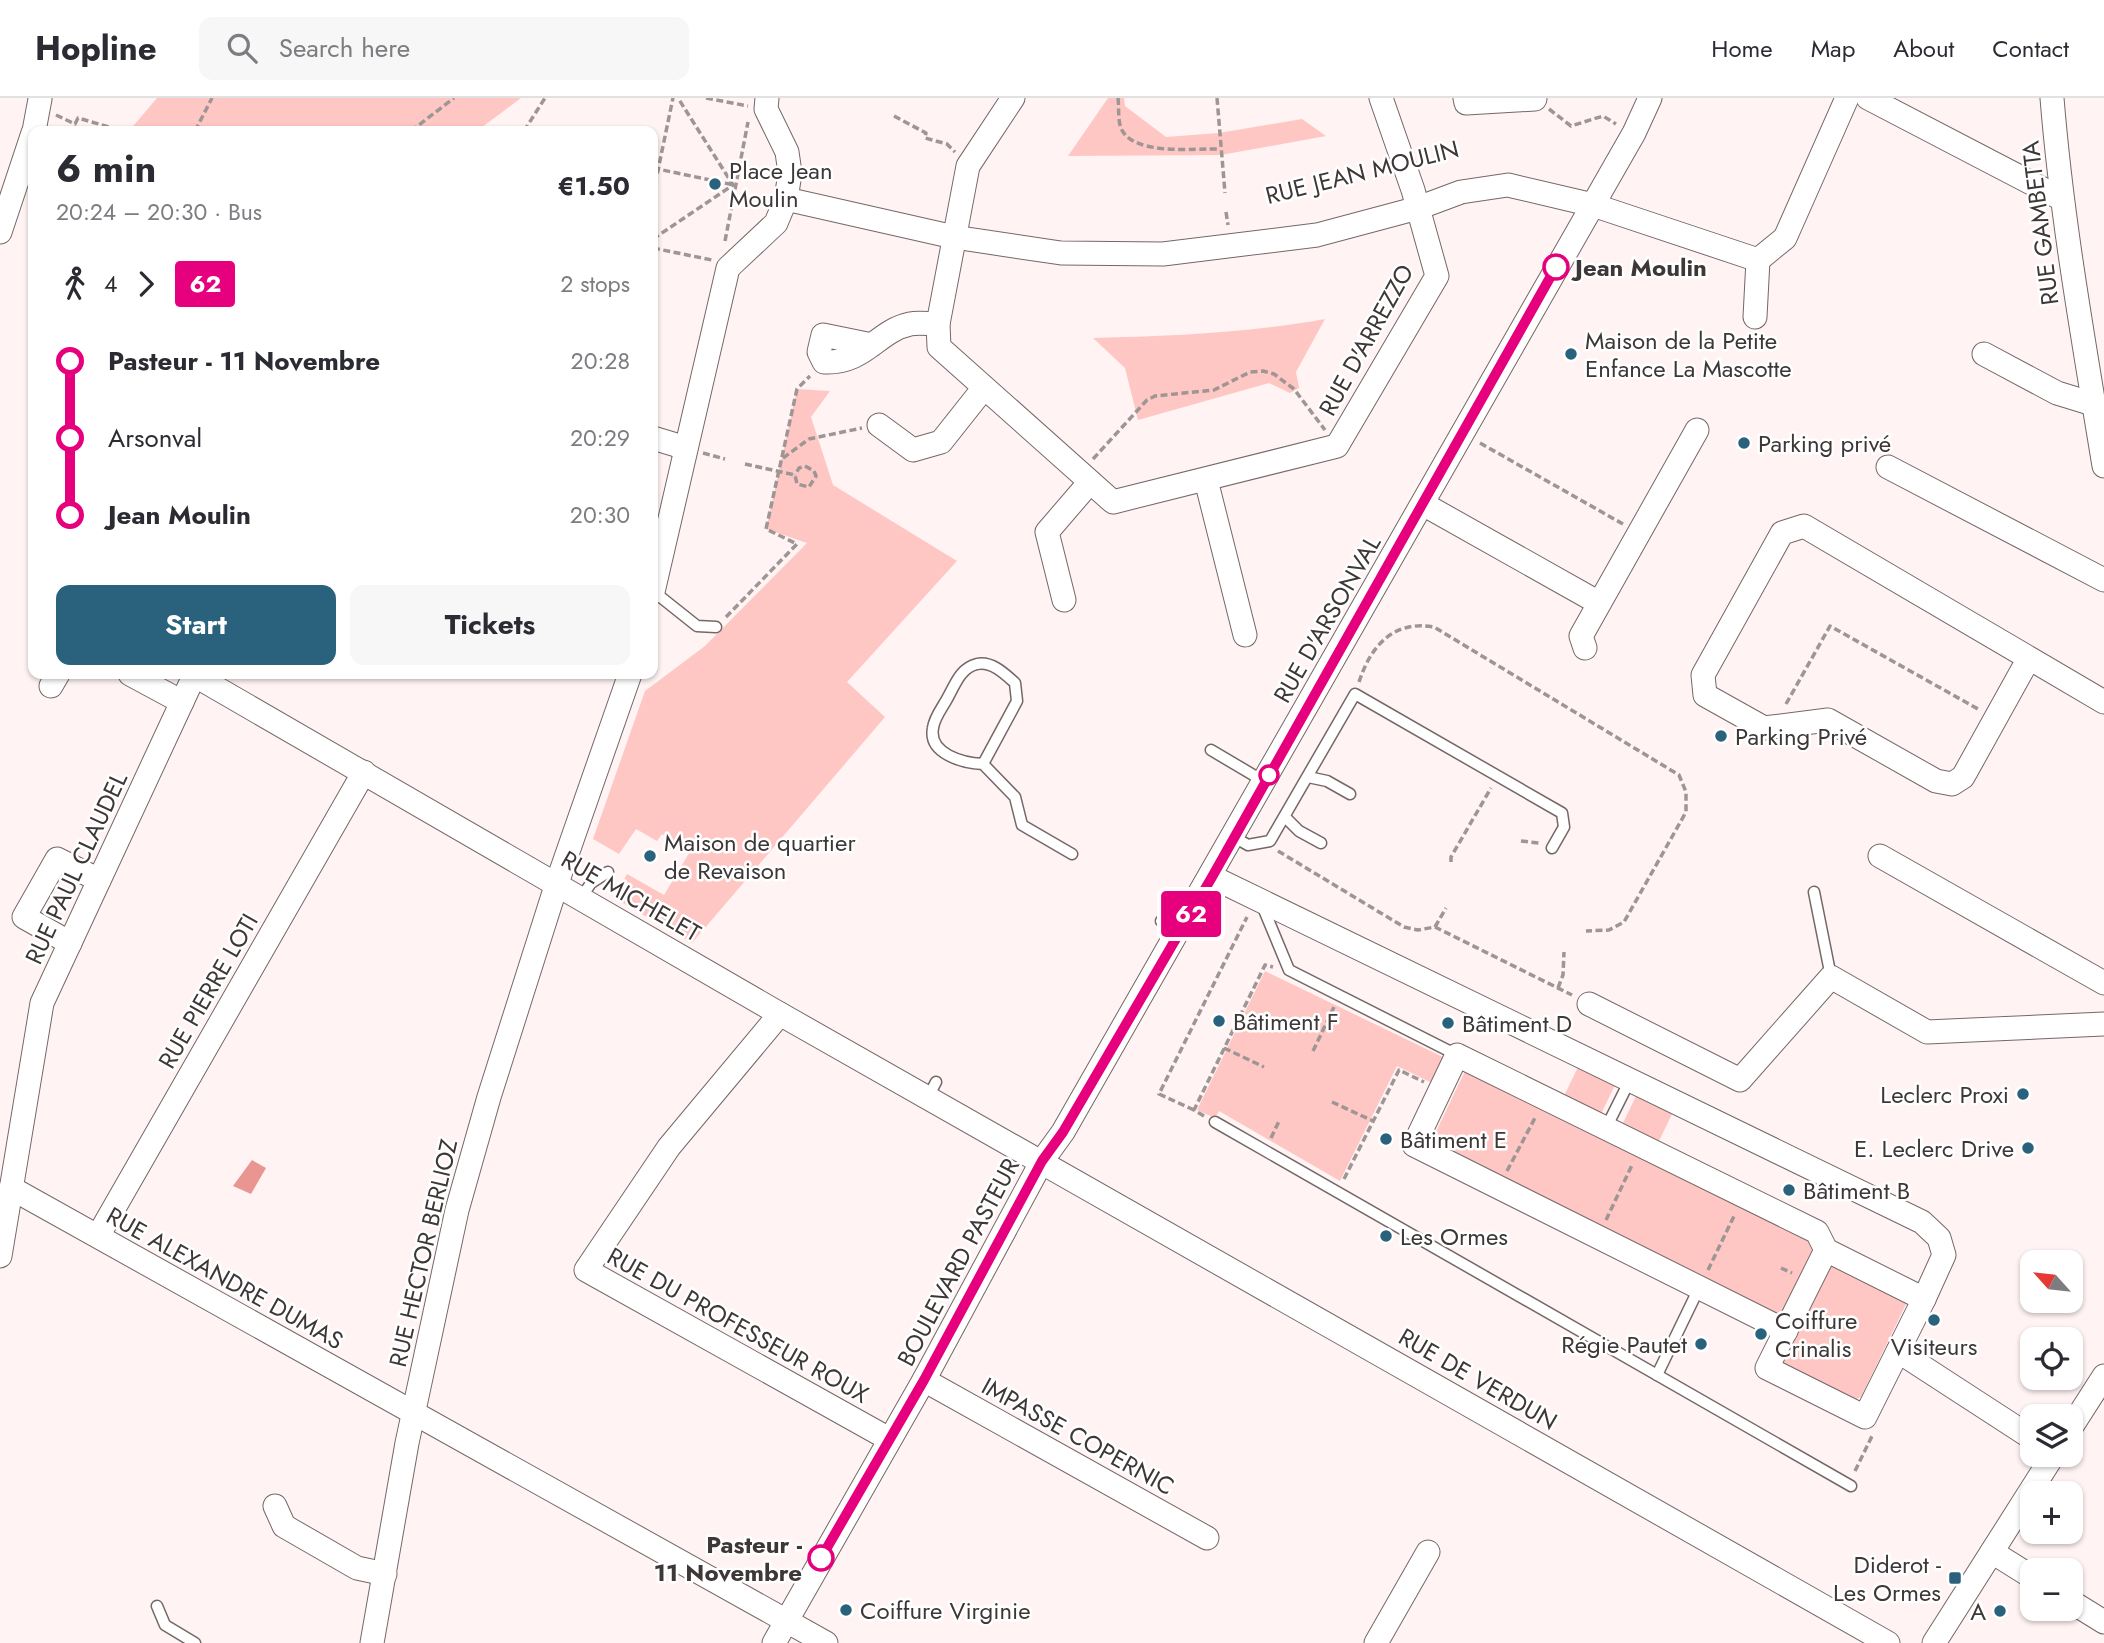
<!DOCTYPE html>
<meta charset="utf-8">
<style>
:root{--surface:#fff;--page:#f7f7f7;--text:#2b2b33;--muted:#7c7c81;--line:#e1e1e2;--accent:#2a617c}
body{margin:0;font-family:Jost,sans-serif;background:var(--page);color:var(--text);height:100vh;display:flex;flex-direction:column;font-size:26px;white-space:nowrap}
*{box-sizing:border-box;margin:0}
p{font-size:23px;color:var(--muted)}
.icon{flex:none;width:38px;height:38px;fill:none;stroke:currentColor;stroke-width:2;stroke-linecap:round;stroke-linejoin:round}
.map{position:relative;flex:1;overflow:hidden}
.details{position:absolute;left:28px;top:28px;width:630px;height:553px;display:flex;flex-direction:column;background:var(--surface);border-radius:14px;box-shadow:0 2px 5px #0004}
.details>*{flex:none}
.badge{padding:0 14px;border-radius:5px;font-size:24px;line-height:46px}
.needle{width:46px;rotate:297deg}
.tools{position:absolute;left:2020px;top:1152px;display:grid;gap:14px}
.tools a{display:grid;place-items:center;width:63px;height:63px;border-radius:14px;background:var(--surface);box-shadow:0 2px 5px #0004;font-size:35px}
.map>.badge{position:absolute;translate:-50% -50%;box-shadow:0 0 0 4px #fff}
.legs{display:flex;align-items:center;gap:10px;height:77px;padding:0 28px;font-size:23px}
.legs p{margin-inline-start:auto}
.overview{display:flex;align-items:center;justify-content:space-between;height:119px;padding:0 28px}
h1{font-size:38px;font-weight:700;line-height:52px}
.button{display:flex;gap:14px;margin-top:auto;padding:14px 28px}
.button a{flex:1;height:80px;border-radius:14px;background:var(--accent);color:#fff;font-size:28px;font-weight:700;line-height:80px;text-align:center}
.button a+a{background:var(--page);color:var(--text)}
ul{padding:0 28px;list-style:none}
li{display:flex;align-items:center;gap:24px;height:77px;font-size:26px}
li i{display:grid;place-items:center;width:10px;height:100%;margin:0 9px;background:currentColor}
li i::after{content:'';width:18px;height:18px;margin:-9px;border:5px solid;border-radius:50%;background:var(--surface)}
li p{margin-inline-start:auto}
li:first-child i{background:linear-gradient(#0000 50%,currentColor 0)}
li:last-child i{background:linear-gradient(currentColor 50%,#0000 0)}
header{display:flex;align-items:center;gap:42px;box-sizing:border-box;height:98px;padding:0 35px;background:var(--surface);border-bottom:2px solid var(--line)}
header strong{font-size:33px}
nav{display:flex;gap:38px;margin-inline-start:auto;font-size:24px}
.search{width:490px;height:63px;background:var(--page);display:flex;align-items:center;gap:18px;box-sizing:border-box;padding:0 24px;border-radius:14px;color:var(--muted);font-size:26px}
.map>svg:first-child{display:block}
.green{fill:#ffc7c4}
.water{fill:#e99592}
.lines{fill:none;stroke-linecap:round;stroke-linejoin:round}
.service-casing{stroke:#746867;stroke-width:13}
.minor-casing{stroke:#746867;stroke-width:25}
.path{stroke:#9e9595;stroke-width:3.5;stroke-dasharray:7 3.5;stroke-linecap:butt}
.service{stroke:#fff;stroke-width:10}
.minor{stroke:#fff;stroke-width:23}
.line-1-casing{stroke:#fff;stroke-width:16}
.line-1{stroke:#e6007e;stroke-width:10}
.poi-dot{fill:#2a617c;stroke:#fff;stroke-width:2.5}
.stop-1-dot{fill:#fff;stroke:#e6007e;stroke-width:3.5}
.labels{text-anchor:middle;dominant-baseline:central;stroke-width:5;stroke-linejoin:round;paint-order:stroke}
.poi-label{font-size:24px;fill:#3d3737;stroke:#fff;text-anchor:start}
.street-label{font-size:24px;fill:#3d3737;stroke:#fff}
.stop-label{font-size:24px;font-weight:bold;fill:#3d3737;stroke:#fff;text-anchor:start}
</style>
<header>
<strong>Hopline</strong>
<div class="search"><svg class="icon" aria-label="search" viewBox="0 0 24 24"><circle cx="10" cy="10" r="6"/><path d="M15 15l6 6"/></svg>Search here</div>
<nav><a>Home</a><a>Map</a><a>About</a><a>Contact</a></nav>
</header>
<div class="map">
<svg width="2104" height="1545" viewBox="0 0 2104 1545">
<rect width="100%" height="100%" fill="#fff3f3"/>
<g class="green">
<polygon points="157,0 521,0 477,33 129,33"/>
<polygon points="1108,0 1124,0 1125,8 1166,39 1219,35 1302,21 1326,38 1221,57 1068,58"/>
<path d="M1325,221L1296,274L1299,290L1290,295L1269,285L1138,322L1125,270L1093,240C1171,238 1248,235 1325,221Z"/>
<polygon points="797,291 830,293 811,319 833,387 957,463 847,584 885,619 692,845 614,800 627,776 664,797 691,752 662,736 657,743 636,731 619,756 593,741 645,593 705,548 807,445 766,431"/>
<polygon points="1265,873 1445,960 1432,985 1397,968 1340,1083 1219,1013 1215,1020 1197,1012"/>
<polygon points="1579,967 1616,985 1601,1016 1564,998"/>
<polygon points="1466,971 1817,1143 1781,1217 1431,1044"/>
<polygon points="1637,996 1673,1014 1658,1045 1622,1027"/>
<polygon points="1838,1165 1901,1196 1906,1206 1861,1299 1852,1303 1788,1272 1782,1262 1827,1170"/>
</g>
<polygon class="water" points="252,1062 266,1070 251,1096 233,1088"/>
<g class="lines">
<defs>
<g id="service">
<polyline points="653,493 697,528 716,529"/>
<polyline points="1211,652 1265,684"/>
<path d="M983,666C963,665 928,656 933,630C934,620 942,610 947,601C955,587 960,570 977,566C992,563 1005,576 1015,585L1017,603L983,666L1015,699L1022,727L1072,756"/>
<polyline points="1308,679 1327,683 1350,696"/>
<polyline points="1285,719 1299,733 1321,745"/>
<polyline points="1234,739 1248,747 1270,743 1355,596 1562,715 1564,729 1552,750"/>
<polyline points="1814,794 1831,879"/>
<polyline points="581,800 591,785 608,774"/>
<polyline points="1262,807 1289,872 1457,957"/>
<polyline points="1161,823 1180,833"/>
<polyline points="928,999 936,984"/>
<polyline points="1215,1024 1851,1388"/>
<polyline points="1606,1030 1630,982"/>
<polyline points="1657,1277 1700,1188"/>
<polyline points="157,1508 165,1527 195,1545"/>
</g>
<g id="minor">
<polyline points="1013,0 968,68 938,226 939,249 1113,404 1337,348 1437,178 1413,92 1381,0"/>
<polyline points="1465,0 1466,5 1535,1"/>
<polyline points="1868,0 2060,100"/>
<path d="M2052,0C2062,124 2084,245 2104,368"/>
<polyline points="34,33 40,1"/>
<polyline points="786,101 954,139 1061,155 1163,156 1317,137 1418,110 1461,94 1508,87 1593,107 1758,162 1785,140 1847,0"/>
<polyline points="0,134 33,35"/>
<polyline points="1755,219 1758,162"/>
<path d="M872,247L823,237L819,254L824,264C865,266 877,233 910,226C919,224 929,226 938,226"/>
<polyline points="1984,256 2057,295 2093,306"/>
<polyline points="879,327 913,352 941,344 983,291"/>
<polyline points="653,340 686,350"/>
<polyline points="1888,369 2104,482"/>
<polyline points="1206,382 1245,537"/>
<polyline points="1423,406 1599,505"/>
<polyline points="653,494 728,170 776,125 786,101 790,75 787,54 766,11 767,0"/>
<polyline points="1064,502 1047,434 1090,384"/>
<polyline points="1585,550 1581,538 1697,332"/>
<polyline points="2029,560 1963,679 1952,686 1936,683 1828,622 1764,630 1705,597 1703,577 1782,435 1804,428 2104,604"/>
<polyline points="130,576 182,604"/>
<polyline points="194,577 780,916 1888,1545"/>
<polyline points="51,588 58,576"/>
<polyline points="1880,758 2104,885"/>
<polyline points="1212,779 1922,1124 1939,1140 1944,1157 1924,1201"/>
<polyline points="70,845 24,819 57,761 99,782"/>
<polyline points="1589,906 1740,982 1831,879 1927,934 2104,926"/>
<polyline points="780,916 669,1049 586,1172 889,1341"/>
<polyline points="11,1090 826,1545"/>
<polyline points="98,1138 364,674"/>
<polygon points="1826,1152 1924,1201 1865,1319 1767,1270"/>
<polyline points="0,1158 42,905 195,576"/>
<polyline points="1786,1233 1414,1047 1457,957 1817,1134 1826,1152"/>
<polyline points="1898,1253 2032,1340"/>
<polyline points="924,1282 1207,1440"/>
<polyline points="2070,1331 2104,1278"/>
<polyline points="275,1408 284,1428 357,1470 385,1476"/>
<polyline points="1992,1454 2032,1479"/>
<polyline points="2070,1503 2104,1524"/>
<polyline points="372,1545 407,1345 457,1112 489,999 557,785 630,576"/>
<polyline points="774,1545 924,1282 1042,1063 1063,1034 1634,35 1650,0"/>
<polyline points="1376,1545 1428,1454"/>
<polyline points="1934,1545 2054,1356"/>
</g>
</defs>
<use href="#service" class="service-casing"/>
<use href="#minor" class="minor-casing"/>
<g class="path">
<polyline points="706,0 748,8"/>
<path d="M1118,0C1119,9 1118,19 1120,27C1128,59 1195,50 1220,51"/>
<polyline points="1217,0 1225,95"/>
<polyline points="1549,11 1571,28 1603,18 1616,26"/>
<polyline points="56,17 75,26 78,20 123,33"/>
<polyline points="894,18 926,35 925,40 947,46 955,54"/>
<polyline points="195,33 212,0"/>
<polyline points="411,33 454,0"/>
<polyline points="524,33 545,0"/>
<polyline points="653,70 734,87"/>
<polyline points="653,96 673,0"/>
<polyline points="1226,114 1228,127"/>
<polyline points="653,141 733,87 678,0"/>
<polyline points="725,143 748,24"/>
<polyline points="653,150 712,162"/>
<polyline points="1480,345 1623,426"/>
<polyline points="703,355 725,361"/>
<polyline points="783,360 809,341 862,330"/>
<polyline points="1093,361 1147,302 1155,298 1214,292 1250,274 1263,273 1274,276 1294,291 1325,332"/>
<polyline points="745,366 795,377 797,386 809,389 816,378 814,373 805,368 799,370 795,377"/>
<polyline points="726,519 797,446 766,431 797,291 810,278"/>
<path d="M1359,584C1371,547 1394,522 1434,529L1679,677L1686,694V714L1624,824L1609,832L1586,833"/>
<polyline points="1786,606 1830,528 1978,611"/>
<polyline points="1521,743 1539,745"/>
<polyline points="1278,753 1404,829 1418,832 1435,829 1572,897"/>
<polyline points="1451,764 1451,759 1491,690"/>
<polyline points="1435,829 1446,810"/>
<polyline points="1558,890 1563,877 1564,854"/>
<polyline points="1224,950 1264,969"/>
<polyline points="1313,953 1334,909"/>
<polyline points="1332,1004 1373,1023"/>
<polyline points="1194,1012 1159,996 1247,819"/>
<polyline points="1204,1018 1194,1012 1265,867 1273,869"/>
<polyline points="1271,1040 1280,1021"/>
<polyline points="1507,1073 1536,1018"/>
<polyline points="1344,1081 1399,972 1424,984"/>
<polyline points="1606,1122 1633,1065"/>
<polyline points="1781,1170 1792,1175"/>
<polyline points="1708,1172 1735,1116"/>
<polyline points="1855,1373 1873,1336"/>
</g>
<use href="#service" class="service"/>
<use href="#minor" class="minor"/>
</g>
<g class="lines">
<defs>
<polyline id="line-1" points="821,1460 924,1282 1042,1063 1063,1034 1212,779 1556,169"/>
</defs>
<use href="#line-1" class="line-1-casing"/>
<use href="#line-1" class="line-1"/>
</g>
<g class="poi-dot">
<circle cx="715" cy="86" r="7"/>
<circle cx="1571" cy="256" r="7"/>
<circle cx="1744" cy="345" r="7"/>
<circle cx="1721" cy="638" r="7"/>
<circle cx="650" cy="758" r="7"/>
<circle cx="1219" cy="923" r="7"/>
<circle cx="1448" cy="925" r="7"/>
<circle cx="2023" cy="996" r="7"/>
<circle cx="1386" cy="1041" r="7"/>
<circle cx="2028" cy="1050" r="7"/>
<circle cx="1789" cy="1092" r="7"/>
<circle cx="1386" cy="1138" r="7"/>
<circle cx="1934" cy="1222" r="7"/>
<circle cx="1761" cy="1236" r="7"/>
<circle cx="1701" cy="1246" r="7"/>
<rect x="1948" y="1473" width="14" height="14" rx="3.5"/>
<circle cx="846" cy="1512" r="7"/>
<circle cx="2000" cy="1513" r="7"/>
</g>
<g class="stop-1-dot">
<circle cx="1556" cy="169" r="12"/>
<circle cx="1269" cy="677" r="9"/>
<circle cx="821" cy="1460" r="12"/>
</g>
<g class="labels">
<g class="poi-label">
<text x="729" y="72">Place Jean<tspan x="729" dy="28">Moulin</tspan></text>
<text x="1585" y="242">Maison de la Petite<tspan x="1585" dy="28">Enfance La Mascotte</tspan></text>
<text x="1758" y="345">Parking privé</text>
<text x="1735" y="638">Parking Privé</text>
<text x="664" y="744">Maison de quartier<tspan x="664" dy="28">de Revaison</tspan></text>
<text x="1233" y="923">Bâtiment F</text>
<text x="1462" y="925">Bâtiment D</text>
<text x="2009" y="996" text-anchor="end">Leclerc Proxi</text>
<text x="1400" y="1041">Bâtiment E</text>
<text x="2014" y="1050" text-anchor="end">E. Leclerc Drive</text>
<text x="1803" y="1092">Bâtiment B</text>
<text x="1400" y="1138">Les Ormes</text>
<text x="1775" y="1222">Coiffure<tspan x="1775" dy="28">Crinalis</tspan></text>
<text x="1687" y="1246" text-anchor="end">Régie Pautet</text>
<text x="1934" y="1248" text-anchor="middle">Visiteurs</text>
<text x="1941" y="1466" text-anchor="end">Diderot -<tspan x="1941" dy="28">Les Ormes</tspan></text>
<text x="860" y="1512">Coiffure Virginie</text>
<text x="1986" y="1513" text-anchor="end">A</text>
</g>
<g class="street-label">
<text transform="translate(1362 74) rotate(-14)">RUE JEAN MOULIN</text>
<text transform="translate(2040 125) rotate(-97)">RUE GAMBETTA</text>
<text transform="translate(1366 242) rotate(-61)">RUE D'ARREZZO</text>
<text transform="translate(1327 521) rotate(-60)">RUE D'ARSONVAL</text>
<text transform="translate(76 770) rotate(-65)">RUE PAUL CLAUDEL</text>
<text transform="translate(631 798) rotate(30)">RUE MICHELET</text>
<text transform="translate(208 893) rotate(-60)">RUE PIERRE LOTI</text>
<text transform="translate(423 1155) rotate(-77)">RUE HECTOR BERLIOZ</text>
<text transform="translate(958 1164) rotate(-62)">BOULEVARD PASTEUR</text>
<text transform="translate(225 1180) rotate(29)">RUE ALEXANDRE DUMAS</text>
<text transform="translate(738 1227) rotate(29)">RUE DU PROFESSEUR ROUX</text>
<text transform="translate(1478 1281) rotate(30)">RUE DE VERDUN</text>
<text transform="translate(1078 1338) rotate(29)">IMPASSE COPERNIC</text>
</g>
<g class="stop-label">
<text x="1575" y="169">Jean Moulin</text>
<text x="802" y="1446" text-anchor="end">Pasteur -<tspan x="802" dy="28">11 Novembre</tspan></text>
</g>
</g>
</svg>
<div class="tools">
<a><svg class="needle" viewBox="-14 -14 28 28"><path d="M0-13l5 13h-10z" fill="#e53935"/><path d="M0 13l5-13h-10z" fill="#7c7c81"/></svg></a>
<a><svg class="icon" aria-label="locate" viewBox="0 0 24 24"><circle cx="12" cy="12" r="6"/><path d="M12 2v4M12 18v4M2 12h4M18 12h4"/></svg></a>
<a><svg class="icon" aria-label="layers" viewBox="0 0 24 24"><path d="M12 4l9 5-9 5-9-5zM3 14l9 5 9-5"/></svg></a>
<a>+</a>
<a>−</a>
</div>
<b class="badge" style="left:1191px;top:816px;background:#e6007e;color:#fff">62</b>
<section class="details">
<div class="overview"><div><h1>6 min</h1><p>20:24 – 20:30 · Bus</p></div><b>€1.50</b></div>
<div class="legs"><svg class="icon" aria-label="walk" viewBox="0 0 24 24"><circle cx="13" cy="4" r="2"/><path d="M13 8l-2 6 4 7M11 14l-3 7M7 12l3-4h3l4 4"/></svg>4<svg class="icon" aria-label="forward" viewBox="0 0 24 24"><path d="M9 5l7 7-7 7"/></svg><b class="badge" style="background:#e6007e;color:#fff">62</b><p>2 stops</p></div>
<ul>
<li><i style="color:#e6007e"></i><b>Pasteur - 11 Novembre</b><p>20:28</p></li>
<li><i style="color:#e6007e"></i><span>Arsonval</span><p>20:29</p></li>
<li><i style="color:#e6007e"></i><b>Jean Moulin</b><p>20:30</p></li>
</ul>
<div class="button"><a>Start</a><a>Tickets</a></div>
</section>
</div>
